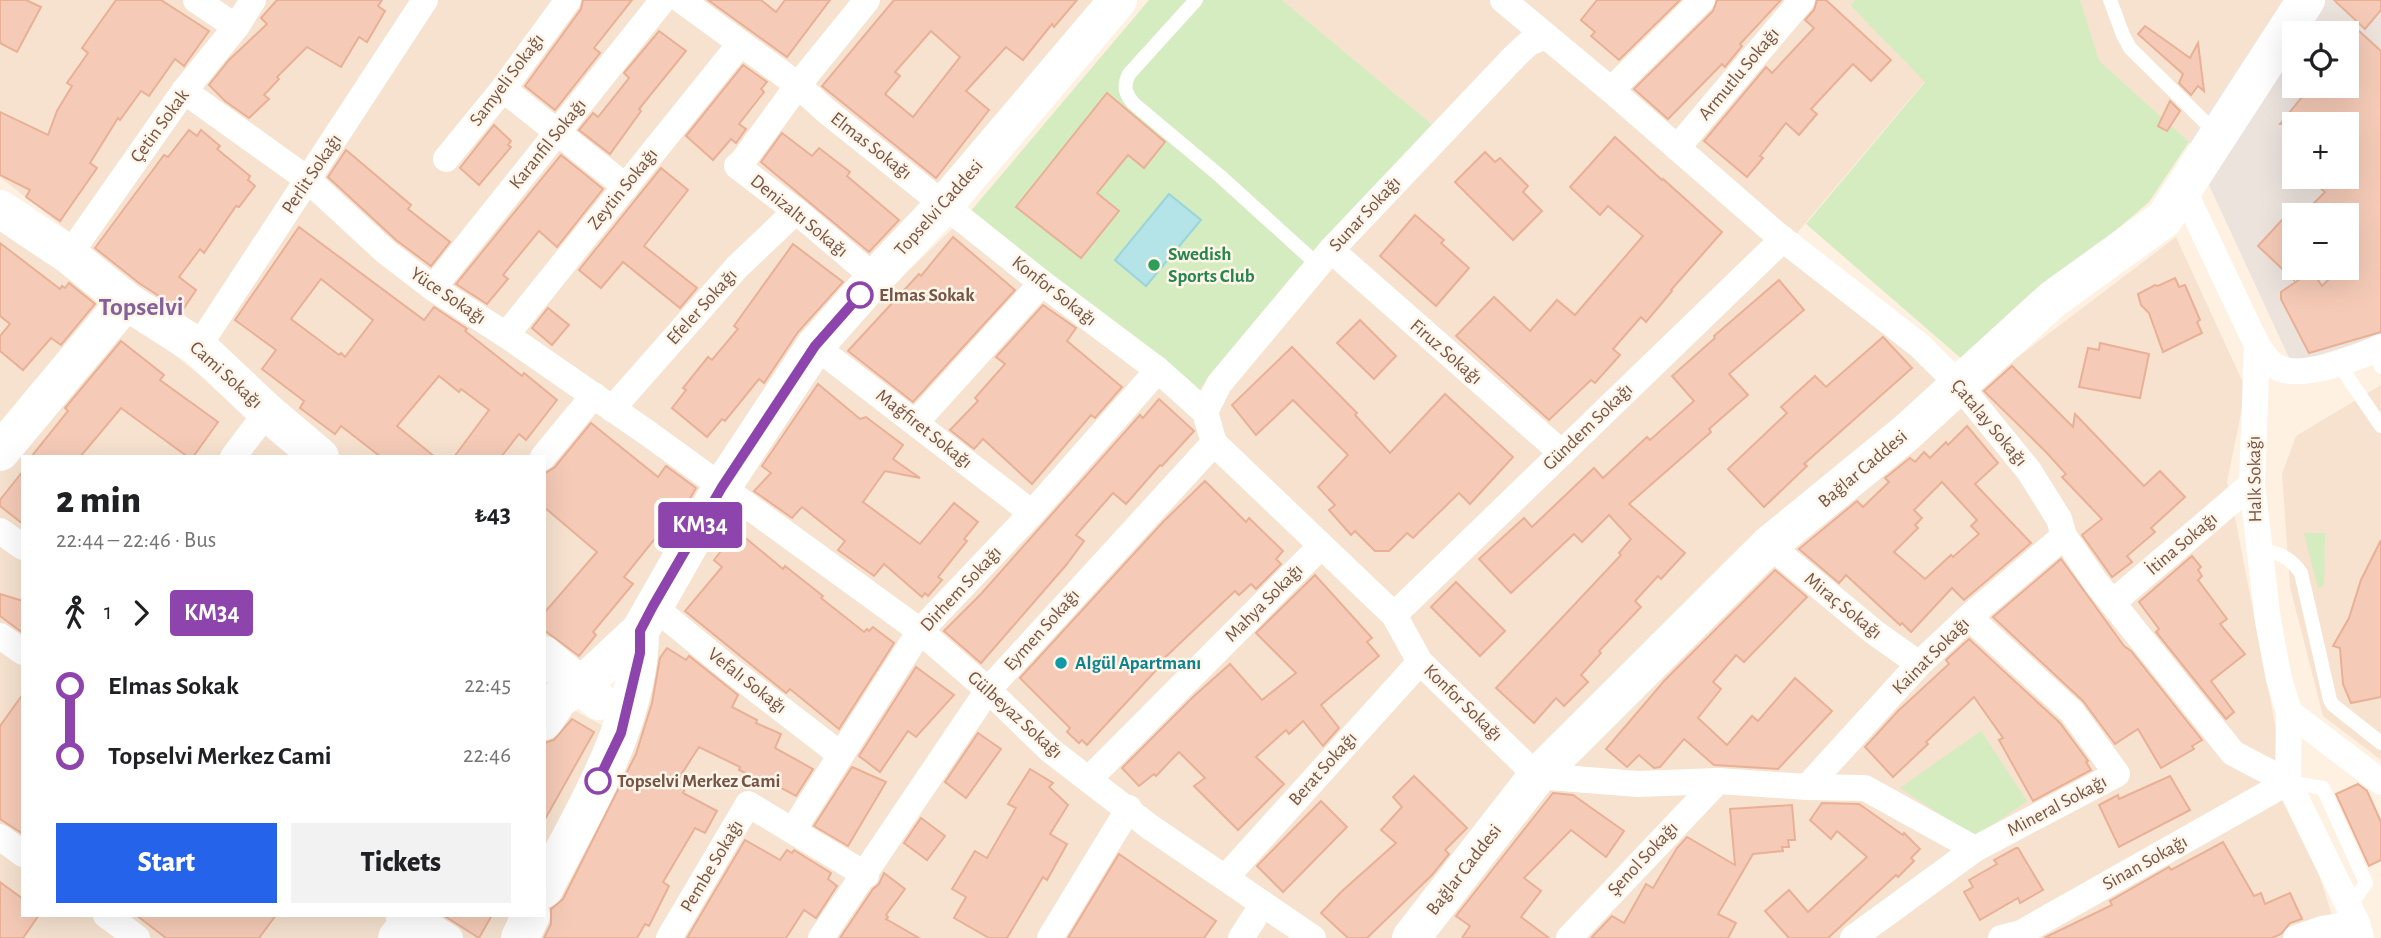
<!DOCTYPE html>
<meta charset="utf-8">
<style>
:root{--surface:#fff;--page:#f2f2f2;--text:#202124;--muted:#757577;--accent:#2563eb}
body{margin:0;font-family:"Alegreya Sans",sans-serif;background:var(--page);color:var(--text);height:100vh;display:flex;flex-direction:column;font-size:26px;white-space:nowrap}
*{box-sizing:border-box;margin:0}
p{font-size:23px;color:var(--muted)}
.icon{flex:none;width:38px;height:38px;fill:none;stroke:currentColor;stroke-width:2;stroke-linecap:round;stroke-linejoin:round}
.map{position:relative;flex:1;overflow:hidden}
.panel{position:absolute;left:21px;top:455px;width:525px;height:462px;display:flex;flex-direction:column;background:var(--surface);border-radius:0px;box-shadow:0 7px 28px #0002}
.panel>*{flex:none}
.badge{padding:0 14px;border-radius:5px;font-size:24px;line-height:46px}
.buttons{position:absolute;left:2282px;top:21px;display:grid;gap:14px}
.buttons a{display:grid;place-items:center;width:77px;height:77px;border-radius:0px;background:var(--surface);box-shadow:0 7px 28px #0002;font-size:35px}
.map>.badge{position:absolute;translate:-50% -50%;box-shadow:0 0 0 4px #fff}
.legs{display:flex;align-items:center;gap:10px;height:77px;padding:0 35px;font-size:23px}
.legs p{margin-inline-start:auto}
.summary{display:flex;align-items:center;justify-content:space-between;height:119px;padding:0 35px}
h1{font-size:38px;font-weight:800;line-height:52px}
.button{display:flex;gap:14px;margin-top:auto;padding:14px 35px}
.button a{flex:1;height:80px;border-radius:0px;background:var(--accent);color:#fff;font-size:28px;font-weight:800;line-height:80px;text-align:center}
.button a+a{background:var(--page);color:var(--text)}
ul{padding:0 35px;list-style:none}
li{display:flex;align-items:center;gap:24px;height:70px;font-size:26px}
li i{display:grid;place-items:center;width:10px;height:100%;margin:0 9px;background:currentColor}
li i::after{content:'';width:18px;height:18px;margin:-9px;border:5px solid;border-radius:50%;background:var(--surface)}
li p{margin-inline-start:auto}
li:first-child i{background:linear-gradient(#0000 50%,currentColor 0)}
li:last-child i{background:linear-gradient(currentColor 50%,#0000 0)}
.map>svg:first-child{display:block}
.residential{fill:#f6e2cf}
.industrial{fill:#ece3dd;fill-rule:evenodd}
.green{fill:#d4ecbf}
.water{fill:#b4e4e8;stroke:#9ad5db;stroke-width:2}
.building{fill:#f5cbb7;stroke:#e9b096;stroke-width:2;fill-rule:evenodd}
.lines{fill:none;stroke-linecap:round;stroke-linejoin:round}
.lane{stroke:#fff;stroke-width:14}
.street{stroke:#fff;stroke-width:26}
.secondary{stroke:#fff;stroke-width:38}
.line-1-casing{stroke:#fff;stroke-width:16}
.line-1{stroke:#8e44ad;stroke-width:10}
.leisure-dot{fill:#2e9e5b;stroke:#fff5e9;stroke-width:2.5}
.stop-1-dot{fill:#fff;stroke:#8e44ad;stroke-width:3.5}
.culture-dot{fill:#0f9aa8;stroke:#fff5e9;stroke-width:2.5}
.labels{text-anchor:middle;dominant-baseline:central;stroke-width:5;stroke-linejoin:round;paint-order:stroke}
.street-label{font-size:19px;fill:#765446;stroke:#fff5e9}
.leisure-label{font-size:19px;font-weight:bold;fill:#27864d;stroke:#fff5e9;text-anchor:start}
.stop-label{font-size:19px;font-weight:bold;fill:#765446;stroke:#fff5e9;text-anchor:start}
.culture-label{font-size:19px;font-weight:bold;fill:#0d838f;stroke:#fff5e9;text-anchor:start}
.district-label{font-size:26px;font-weight:bold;fill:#84619b;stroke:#fff5e9}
</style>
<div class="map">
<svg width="2381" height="938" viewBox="0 0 2381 938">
<rect width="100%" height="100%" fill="#fef1e1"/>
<g class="residential">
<polygon points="0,0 1118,0 910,229 596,675 544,636 544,457 338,457 252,376 0,177"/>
<polygon points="1282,0 1855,0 1850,5 1925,81 1787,245 1964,398 2176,237 2246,389 2227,482 2233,507 2280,750 2339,938 529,938 628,736 617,677 831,344 970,212 1309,263 1434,126"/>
<polygon points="2080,0 2283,0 2189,142 2098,61"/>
<polygon points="0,207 119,300 0,440"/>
<polygon points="131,320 302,457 23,457 23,915 404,915 384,938 0,938 0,469"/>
<polygon points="2381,385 2381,760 2323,716 2290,587 2282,474 2296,436"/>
<polygon points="562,704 613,731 544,869 544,732"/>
<polygon points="427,915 521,915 510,938 408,938"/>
</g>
<path class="industrial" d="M2283,0H2381V335L2292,364L2189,142ZM2294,33H2347V86H2294ZM2294,124H2347V177H2294ZM2294,215H2347V268H2294Z"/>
<g class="green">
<polygon points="1149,0 1282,0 1434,126 1197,391 970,212"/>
<polygon points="1855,0 2080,0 2099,61 2189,142 2149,202 1963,360 1806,224 1925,82 1850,5"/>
<polygon points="2304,533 2325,533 2324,585 2318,588"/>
<polygon points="1981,731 2027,801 1975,837 1900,788"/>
</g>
<polygon class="water" points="1169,194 1201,220 1146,286 1115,260"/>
<g class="building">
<polygon points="0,0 26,0 41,7 17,52 0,43"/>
<polygon points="116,0 161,0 209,31 184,66 175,59 149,96 141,91 120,120 118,118 90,163 97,168 60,221 26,197 30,190 0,175 0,112 48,135 57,111 72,86 67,83 88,53 82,48"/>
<polygon points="277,0 382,0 378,6 385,11 367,42 359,37 341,67 307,47 277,77 279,79 264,95 269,99 249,118 225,101 209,85 229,60 267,24 261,18"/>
<polygon points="583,0 632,0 594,48 600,53 555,110 525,86 581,9"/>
<polygon points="708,0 761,0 776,12 785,0 830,0 787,57"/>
<path d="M894,0H1077L1054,27L1052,24L1023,60L1006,47L966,91L989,110L936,178L822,86ZM931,31L960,57L913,117L885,94L900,76L895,72Z"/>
<polygon points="1597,0 1680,0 1619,60 1591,36 1595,32 1581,20"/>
<polygon points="1717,0 1781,0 1740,44 1742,46 1725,67 1722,64 1668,119 1634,89 1713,11"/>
<polygon points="1817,0 1826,0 1891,60 1871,81 1853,64 1811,109 1817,114 1799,135 1786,123 1760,156 1763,158 1747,177 1704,141 1766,67 1772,73 1814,28 1805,20 1814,10"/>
<polygon points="2334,0 2381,0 2381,10 2365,29"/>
<polygon points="2145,26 2190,58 2198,43 2204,91 2198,86 2191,95 2179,83 2183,74 2138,34"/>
<polygon points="2358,30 2381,51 2381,332 2309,353 2281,299 2281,292 2312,271 2322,286 2340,268 2347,268 2347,215 2302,215 2325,192 2307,177 2347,177 2347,124 2280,124 2311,86 2347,86 2347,43"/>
<polygon points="659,31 686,51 639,109 641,111 610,154 579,130 593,113 598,117 629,78 624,73"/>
<polygon points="743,65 767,82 761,89 764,92 739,124 746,129 736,143 731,139 713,160 686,136"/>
<polygon points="1107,93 1165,142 1144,168 1128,155 1097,193 1119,211 1081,258 1016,207"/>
<polygon points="2170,101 2180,111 2167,131 2158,126"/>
<polygon points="494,125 511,141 508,145 511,147 479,185 460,168"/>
<polygon points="189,130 197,136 201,130 220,146 217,149 250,176 248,180 255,186 239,207 236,206 204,253 200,249 179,277 196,290 182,311 139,283 95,248 164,155 168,157"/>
<polygon points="782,133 812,156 819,148 850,172 847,176 899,220 869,252 761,162"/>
<polygon points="1615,137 1662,180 1663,179 1722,232 1671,290 1672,291 1646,322 1641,317 1613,349 1620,355 1595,383 1591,380 1549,420 1456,336 1494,297 1530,331 1557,300 1575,315 1643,236 1608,206 1600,215 1570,187"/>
<polygon points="346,150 411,205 408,209 450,242 431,266 396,240 328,177"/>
<polygon points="1485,152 1495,162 1500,158 1528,186 1523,192 1542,211 1513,240 1455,182"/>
<polygon points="561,155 603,189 557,247 539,231 503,275 508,279 487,304 456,284"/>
<polygon points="661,168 688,190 644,246 697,288 680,308 623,262 601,288 579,270"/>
<polygon points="2294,207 2294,280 2258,246"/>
<polygon points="1415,215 1444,240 1441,243 1469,268 1436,306 1380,256"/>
<path d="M299,227L424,320L434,307L467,329L465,331L522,376L524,373L557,400L526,440L519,434L501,457H454L489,410L461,389L459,392L439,376L397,426L435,457H381L341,426L335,434L300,408L304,401L262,369L276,350L235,320ZM321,279L373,320L345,357L341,353L339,355L291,319Z"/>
<polygon points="953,237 1015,290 913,402 848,351 919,274 921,276"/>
<polygon points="0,243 60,289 62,286 65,288 69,283 95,304 61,345 51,338 23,370 0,351 0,336 10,324 0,316"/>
<polygon points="793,244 843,282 798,332 764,383 759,379 725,421 722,419 707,437 672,408 686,390 683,388 708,357 712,360 738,329 734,326"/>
<polygon points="2175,278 2179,287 2185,285 2200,320 2197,322 2202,333 2163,352 2149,313 2141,305 2138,294 2155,285 2158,286"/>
<polygon points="1779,280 1804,310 1729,374 1748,395 1709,429 1711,432 1629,504 1685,553 1661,579 1658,576 1635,601 1641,607 1599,651 1601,653 1581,675 1588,682 1564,706 1556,698 1534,723 1496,688 1621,555 1619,553 1631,539 1609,515 1582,542 1574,534 1511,593 1479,559 1524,518 1532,527 1594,468 1603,478 1647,437 1650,440 1694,401 1672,376 1715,338 1714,336"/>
<polygon points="1043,305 1076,328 1067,341 1122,387 1095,418 1091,415 1032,484 983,439 974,449 950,430 978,401 975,398 1005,364 996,357"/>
<polygon points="548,308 569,325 552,345 532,328"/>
<polygon points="1360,320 1396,356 1374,379 1337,343"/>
<polygon points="1883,337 1912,368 1804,464 1807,466 1764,507 1728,469 1787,413 1781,407 1815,376 1826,387"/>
<polygon points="121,341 164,375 160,380 218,422 193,457 188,457 121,408 80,457 31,457 68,411 65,408"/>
<polygon points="2100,343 2149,354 2140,398 2079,387 2088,348 2099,350"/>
<polygon points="1292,347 1357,413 1355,415 1390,453 1445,394 1513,457 1470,504 1459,493 1413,538 1407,533 1389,551 1375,551 1355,531 1351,535 1329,510 1335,505 1318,487 1348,455 1293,400 1256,435 1232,405"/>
<polygon points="2012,366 2073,427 2075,414 2144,486 2160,471 2185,497 2151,528 2155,532 2127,556 2132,562 2112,577 2082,535 2102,519 2062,477 2066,474 2046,452 1984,391"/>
<polygon points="818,384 860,419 866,417 903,445 893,459 920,478 885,471 863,502 920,544 954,503 978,522 964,539 967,541 938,577 942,580 928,596 925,593 922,597 884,564 874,576 838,550 845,541 802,507 792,518 754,491 771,473 762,466"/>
<polygon points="1159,399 1194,431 1162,466 1160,465 1126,504 1113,493 1076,535 1084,541 1067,564 981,663 944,631 981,594 1140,415 1143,418"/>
<polygon points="591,423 658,477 666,466 696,488 684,509 664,534 661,531 624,577 633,584 593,632 596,635 579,656 544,630 544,613 597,552 544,507 544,474 555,467"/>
<path d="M1967,426L1998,463L1975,484L2031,543L1964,600L1952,588L1911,632L1902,623L1900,625L1846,575L1839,583L1799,549L1857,501L1863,507L1889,482L1885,478L1910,458L1915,462L1924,452L1930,458L1946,442L1948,445ZM1942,482L1977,520L1971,526L1979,534L1953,557L1951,555L1925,579L1894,552L1918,528L1915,525L1922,518L1914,510Z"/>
<polygon points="23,471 23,524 0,506 0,500"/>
<polygon points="1205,481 1246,522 1249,518 1283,551 1276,559 1281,564 1256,589 1251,584 1239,595 1235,591 1158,664 1160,666 1087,745 1082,740 1079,743 1067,732 1070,728 1020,678 1163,522"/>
<polygon points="737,531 783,569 785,566 823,596 821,598 864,632 867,629 869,631 873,627 894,643 839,729 790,689 786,693 685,611 722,567 714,560"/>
<polygon points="2381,540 2381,697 2351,703 2343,684 2340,648 2333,646 2349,618 2361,580"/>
<polygon points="2192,556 2201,567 2198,570 2202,576 2198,580 2227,619 2220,624 2245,654 2211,681 2234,712 2226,719 2156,632 2159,629 2139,602"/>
<polygon points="2061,559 2124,646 2131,651 2202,740 2192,746 2194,749 2161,768 2138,729 2115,744 2083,701 1993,617"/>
<polygon points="1775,570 1807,597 1744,662 1736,655 1713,682 1721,689 1698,718 1727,745 1752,716 1758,721 1795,678 1832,711 1778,769 1714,765 1684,739 1660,767 1654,768 1639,755 1627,767 1606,749 1665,680"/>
<polygon points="1315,575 1372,638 1367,642 1379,656 1321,705 1339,728 1323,746 1303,721 1289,734 1286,730 1256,757 1284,784 1238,830 1194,786 1205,778 1179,752 1156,776 1154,774 1139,786 1122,768 1193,697 1230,664 1262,700 1296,673 1256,633"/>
<polygon points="1456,582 1505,631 1480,656 1431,607"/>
<polygon points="0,594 23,601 23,633 0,616"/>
<polygon points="1969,639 2060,723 2088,761 2086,762 2091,770 2033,801 1999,740 2003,738 1974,697 1926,742 1928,744 1893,777 1865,747 1898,711 1949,664 1946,660"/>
<polygon points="667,648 686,660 689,656 738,695 732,707 757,720 756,723 781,734 775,748 813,769 796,796 761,777 760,780 739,770 740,767 699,747 677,781 686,786 683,793 717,811 705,833 695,828 663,882 669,886 649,926 645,924 637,938 544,938 551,924 551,909 563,899 636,754 652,703 660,658"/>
<polygon points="916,667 954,695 916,737 908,731 880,772 859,756"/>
<polygon points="23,694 23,834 0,819 0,726"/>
<polygon points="572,719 594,732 544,821 544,743 554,740"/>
<polygon points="978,733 1001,749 966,798 945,782"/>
<polygon points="852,767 886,782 848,846 814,826"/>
<polygon points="1030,769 1053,783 1049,787 1068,805 1050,834 1067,844 1047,880 1043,877 1007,938 989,938 954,918 966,897 952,889 975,851 987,858 1016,808 1008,804"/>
<polygon points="1414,776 1467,828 1445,850 1449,854 1432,875 1367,938 1348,938 1321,913 1341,892 1396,843 1381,830 1402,807 1393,797"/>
<polygon points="2170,776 2190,810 2119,847 2099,805 2118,795 2119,799"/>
<polygon points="2358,784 2367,791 2381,822 2381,860 2369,866 2336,794"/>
<polygon points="1553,793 1573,795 1624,831 1606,857 1571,830 1524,878 1541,891 1521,917 1549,938 1462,938 1470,926 1456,916"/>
<polygon points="1321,801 1347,827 1283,892 1257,866"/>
<polygon points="1822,803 1859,804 1903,835 1904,833 1920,849 1911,858 1914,861 1898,877 1896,875 1828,938 1789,938 1765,911 1789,890 1808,912 1867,857 1837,831 1831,839 1810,820"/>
<polygon points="1792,805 1795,840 1788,840 1789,847 1782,847 1783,851 1753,854 1718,914 1736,923 1728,938 1591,938 1612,916 1624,923 1646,884 1653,888 1677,848 1687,837 1735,865 1730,809"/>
<polygon points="921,818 945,836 927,860 904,843"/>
<polygon points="745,840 780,860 787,850 792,853 794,850 831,873 828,879 837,886 816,918 804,910 786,938 687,938"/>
<polygon points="2223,842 2254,896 2261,893 2265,904 2290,893 2302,919 2290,923 2281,934 2272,938 2044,938 2112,905 2110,901 2169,867 2171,870"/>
<polygon points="2016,848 2018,848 2043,890 2020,903 2018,898 1980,920 1964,892 1973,887 1969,880 1997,864 1994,860"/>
<polygon points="1119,854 1216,921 1204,938 1068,938"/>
<polygon points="884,873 905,889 886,915 888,917 886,919 919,938 840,938 873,889 879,884"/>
<polygon points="0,882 23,899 23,915 39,915 23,938 0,938"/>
<polygon points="136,915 276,915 259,938 166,938"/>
<polygon points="443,915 492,915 479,938"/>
</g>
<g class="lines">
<g class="lane">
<path d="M1196,0L1129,74C1123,86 1125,93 1133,103L1220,176L1318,265"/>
<polyline points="2110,0 2123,35 2130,48 2216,133"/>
<polyline points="2375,350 2381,367"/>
<polyline points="2338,363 2381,426"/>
<path d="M2258,552C2275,549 2292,559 2301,573L2330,700L2333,705L2381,743"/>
<polyline points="2288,782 2323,788 2366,883 2349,907"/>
</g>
<g class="street">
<polyline points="196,0 236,27"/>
<polyline points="681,0 798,85 825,110 1042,283 1158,370 1205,412 1214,443 1394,615 1420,662 1537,776 1638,784 1718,781 1807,787 1865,788 1975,849"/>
<polyline points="867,0 798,85 742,162 737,166 796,211 875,278"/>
<polyline points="1503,0 1611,90 1775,233 1920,346 1959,385 2029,471 2059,519 2064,536 2097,584 2233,753 2288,782 2357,923 2361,938"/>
<polyline points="503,89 626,187"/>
<polyline points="1611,90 1702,0"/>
<polyline points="184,91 307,179 386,252 433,288 506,335 649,434 920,631 988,690 1050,750 1150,827 1313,938"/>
<polyline points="1677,148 1802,0"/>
<polyline points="446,159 503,89 568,0"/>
<polyline points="2183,189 2257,345 2252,484 2268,621 2279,679 2289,712 2288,782"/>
<polyline points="1331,250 1562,453"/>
<polyline points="69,255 184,91 236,27 253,0"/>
<polyline points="433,288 663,0"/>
<polyline points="506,335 740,44"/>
<path d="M2257,345C2262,352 2267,361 2275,366C2298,382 2357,358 2381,347"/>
<polyline points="815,346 1032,513"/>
<polyline points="198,347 425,0"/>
<polyline points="612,409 737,267 796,211"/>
<polyline points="1205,412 1219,384 1331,250 1515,56 1529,43 1546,36"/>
<polyline points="916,422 1042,283"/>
<polyline points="233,457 267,412"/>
<polyline points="543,457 594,395"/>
<polyline points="0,531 23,547"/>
<polyline points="1769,545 1874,632 1919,664"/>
<polyline points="2112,603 2252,484"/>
<polyline points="653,606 732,671 841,755"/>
<polyline points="1394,615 1783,239"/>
<polyline points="0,636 23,652"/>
<polyline points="2289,712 2381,782"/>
<polyline points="1089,779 1321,546"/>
<polyline points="1807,787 1919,664 1969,617 2064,536"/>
<polyline points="793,830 920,631 1032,513 1158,370"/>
<polyline points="0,837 23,854"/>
<polyline points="1226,877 1420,662"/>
<polyline points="106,915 137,938"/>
<polyline points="399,918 409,925 431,926 450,938"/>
<polyline points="669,938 748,804 866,875"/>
<polyline points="821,938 988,690 1214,443"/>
<polyline points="1050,938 1129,808"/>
<polyline points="1241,938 1263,904"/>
<polyline points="1569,938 1718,781"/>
<polyline points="1853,938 1975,849 2117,774 2072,712 1969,617"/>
<polyline points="2001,938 2021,933 2288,782"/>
<polyline points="2296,938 2322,929 2357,923"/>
</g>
<g class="secondary">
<polyline points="0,209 69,255 126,301 198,347 267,412 320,457"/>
<polyline points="0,452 126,301"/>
<polyline points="544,655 599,701"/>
<polyline points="544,721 558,700 567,693 581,686 640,631 722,487 815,346 875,278 945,204 1118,0"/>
<path d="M544,889C584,809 640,722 640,631"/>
<polyline points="397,938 416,915"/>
<polyline points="520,938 531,915"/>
<polyline points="1411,938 1537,776 1769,545 1906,433 2053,299 2164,219 2306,0"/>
</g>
</g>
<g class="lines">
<defs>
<polyline id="line-1" points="598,781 621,733 640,653 640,631 653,606 722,487 815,346 860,295"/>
</defs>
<use href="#line-1" class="line-1-casing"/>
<use href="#line-1" class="line-1"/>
</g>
<circle class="leisure-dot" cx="1154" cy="265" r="7"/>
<g class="stop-1-dot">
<circle cx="860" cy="295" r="12"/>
<circle cx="598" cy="781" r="12"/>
</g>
<circle class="culture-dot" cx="1061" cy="663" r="7"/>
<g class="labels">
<g class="street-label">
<text transform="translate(1739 74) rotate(-50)">Armutlu Sokağı</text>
<text transform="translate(507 80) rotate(-53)">Samyeli Sokağı</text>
<text transform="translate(160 126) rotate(-54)">Çetin Sokak</text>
<text transform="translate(548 144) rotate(-51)">Karanfil Sokağı</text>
<text transform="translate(871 146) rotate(38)">Elmas Sokağı</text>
<text transform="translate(312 174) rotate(-56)">Perlit Sokağı</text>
<text transform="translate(623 189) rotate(-51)">Zeytin Sokağı</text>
<text transform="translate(939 208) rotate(-48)">Topselvi Caddesi</text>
<text transform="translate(1365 214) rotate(-47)">Sunar Sokağı</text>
<text transform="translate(799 216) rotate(39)">Denizaltı Sokağı</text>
<text transform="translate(1054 291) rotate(38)">Konfor Sokağı</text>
<text transform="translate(448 296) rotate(34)">Yüce Sokağı</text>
<text transform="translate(702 307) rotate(-48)">Efeler Sokağı</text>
<text transform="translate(1446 352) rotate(41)">Firuz Sokağı</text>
<text transform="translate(226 375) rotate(42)">Cami Sokağı</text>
<text transform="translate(1989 423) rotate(50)">Çatalay Sokağı</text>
<text transform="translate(1588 427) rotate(-44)">Gündem Sokağı</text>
<text transform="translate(924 429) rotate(38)">Mağfiret Sokağı</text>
<text transform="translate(1863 469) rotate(-40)">Bağlar Caddesi</text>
<text transform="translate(2255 479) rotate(-91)">Halk Sokağı</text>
<text transform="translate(2182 544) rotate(-40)">İtina Sokağı</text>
<text transform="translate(961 589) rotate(-47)">Dirhem Sokağı</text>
<text transform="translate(1264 603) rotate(-45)">Mahya Sokağı</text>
<text transform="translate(1843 606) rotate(39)">Miraç Sokağı</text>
<text transform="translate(1042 630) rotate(-48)">Eymen Sokağı</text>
<text transform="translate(1931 656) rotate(-45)">Kainat Sokağı</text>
<text transform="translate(747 681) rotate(38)">Vefalı Sokağı</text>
<text transform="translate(1463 703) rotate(44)">Konfor Sokağı</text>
<text transform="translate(1015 715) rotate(42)">Gülbeyaz Sokağı</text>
<text transform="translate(1323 769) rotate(-48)">Berat Sokağı</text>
<text transform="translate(2057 806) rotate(-28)">Mineral Sokağı</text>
<text transform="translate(1643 859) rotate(-47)">Şenol Sokağı</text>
<text transform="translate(2145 863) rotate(-29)">Sinan Sokağı</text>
<text transform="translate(712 866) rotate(-59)">Pembe Sokağı</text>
<text transform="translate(1464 870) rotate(-52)">Bağlar Caddesi</text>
</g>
<g class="leisure-label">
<text x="1168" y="254">Swedish<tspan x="1168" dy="22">Sports Club</tspan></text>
</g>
<g class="stop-label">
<text x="879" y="295">Elmas Sokak</text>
<text x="617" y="781">Topselvi Merkez Cami</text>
</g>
<g class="culture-label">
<text x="1075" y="663">Algül Apartmanı</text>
</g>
<g class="district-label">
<text x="141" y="307">Topselvi</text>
</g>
</g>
</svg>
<div class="buttons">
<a><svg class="icon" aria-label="locate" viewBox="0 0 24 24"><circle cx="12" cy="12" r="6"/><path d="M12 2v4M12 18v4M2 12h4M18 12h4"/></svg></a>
<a>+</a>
<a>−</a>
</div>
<b class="badge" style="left:700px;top:525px;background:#8e44ad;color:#fff">KM34</b>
<section class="panel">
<div class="summary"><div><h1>2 min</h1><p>22:44 – 22:46 · Bus</p></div><b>₺43</b></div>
<div class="legs"><svg class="icon" aria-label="walk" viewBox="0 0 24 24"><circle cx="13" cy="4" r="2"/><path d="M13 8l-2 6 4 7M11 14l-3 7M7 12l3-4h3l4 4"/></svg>1<svg class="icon" aria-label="forward" viewBox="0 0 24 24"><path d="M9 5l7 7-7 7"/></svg><b class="badge" style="background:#8e44ad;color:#fff">KM34</b></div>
<ul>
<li><i style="color:#8e44ad"></i><b>Elmas Sokak</b><p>22:45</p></li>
<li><i style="color:#8e44ad"></i><b>Topselvi Merkez Cami</b><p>22:46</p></li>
</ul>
<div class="button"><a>Start</a><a>Tickets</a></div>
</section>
</div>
